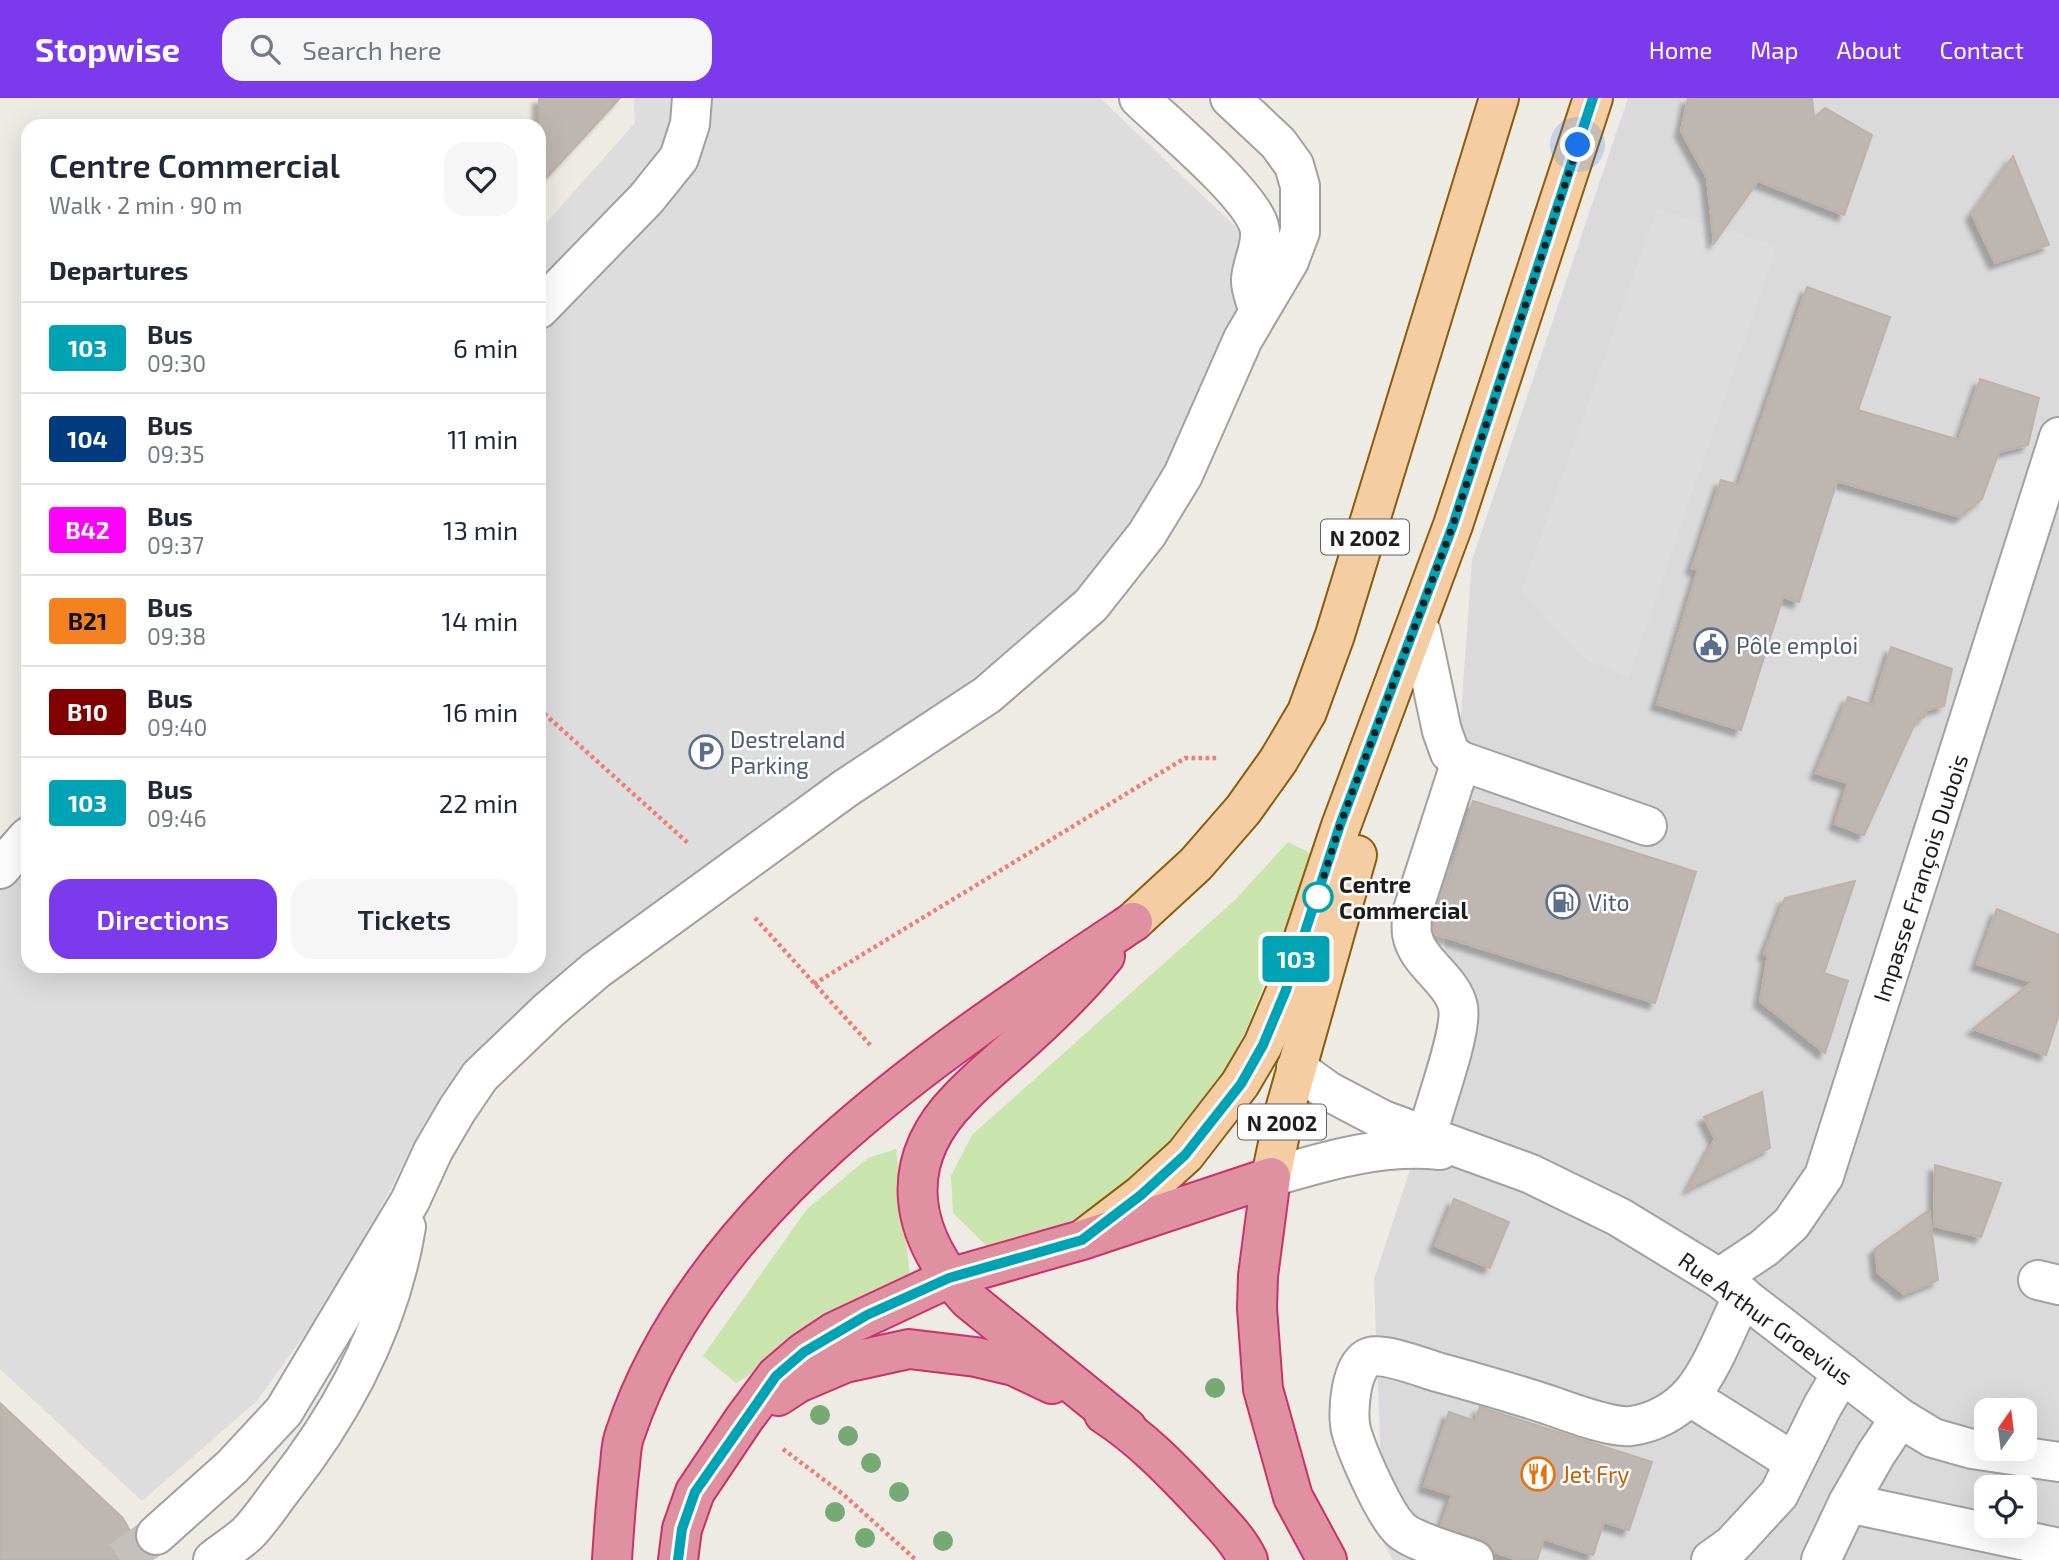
<!DOCTYPE html>
<meta charset="utf-8">
<style>
:root{--surface:#fff;--page:#f6f6f7;--text:#1f2937;--muted:#747a83;--line:#e0e1e3;--accent:#7c3aed}
body{margin:0;font-family:"Exo 2",sans-serif;background:var(--page);color:var(--text);height:100vh;display:flex;flex-direction:column;font-size:26px;white-space:nowrap}
*{box-sizing:border-box;margin:0}
p{font-size:23px;color:var(--muted)}
.icon{flex:none;width:38px;height:38px;fill:none;stroke:currentColor;stroke-width:2;stroke-linecap:round;stroke-linejoin:round}
.map{position:relative;flex:1;overflow:hidden}
.side{position:absolute;left:21px;top:21px;width:525px;height:854px;display:flex;flex-direction:column;background:var(--surface);border-radius:21px;box-shadow:0 7px 28px #0002}
.side>*{flex:none}
.badge{padding:0 14px;border-radius:5px;font-size:24px;line-height:46px}
.needle{width:46px;rotate:14deg}
.tools{position:absolute;left:1974px;top:1300px;display:grid;gap:14px}
.tools a{display:grid;place-items:center;width:63px;height:63px;border-radius:14px;background:var(--surface);box-shadow:0 7px 28px #0002;font-size:35px}
.you{position:absolute;width:35px;height:35px;margin:-18px;border:5px solid #fff;border-radius:50%;background:#1a73e8;box-shadow:0 0 0 10px #1a73e833}
.map>.badge{position:absolute;translate:-50% -50%;box-shadow:0 0 0 4px #fff}
h2{padding:0 28px;font-size:26px;line-height:63px}
.round{display:grid;place-items:center;flex:none;width:74px;height:74px;border-radius:21px;background:var(--page)}
.overview{display:flex;align-items:center;justify-content:space-between;height:119px;padding:0 28px}
h1{font-size:33px;font-weight:600;line-height:52px}
.action{display:flex;gap:14px;margin-top:auto;padding:14px 28px}
.action a{flex:1;height:80px;border-radius:21px;background:var(--accent);color:#fff;font-size:28px;font-weight:600;line-height:80px;text-align:center}
.action a+a{background:var(--page);color:var(--text)}
ul{padding:0;list-style:none}
li{display:flex;align-items:center;gap:21px;height:91px;padding:0 28px;border-top:2px solid var(--line)}
li div{flex:1}
li b{display:block;font-size:26px}
li em{font-style:normal}
li .badge{min-width:77px;font-weight:700;text-align:center}
header{display:flex;align-items:center;gap:42px;box-sizing:border-box;height:98px;padding:0 35px;background:var(--accent);color:#fff}
header strong{font-size:33px}
nav{display:flex;gap:38px;margin-inline-start:auto;font-size:24px}
.search{width:490px;height:63px;background:var(--page);display:flex;align-items:center;gap:18px;box-sizing:border-box;padding:0 24px;border-radius:21px;color:var(--muted);font-size:26px}
.map>svg:first-child{display:block}
.residential{fill:#dbdada;fill-rule:evenodd}
.grass{fill:#cae4ad}
.parking{fill:#ddd}
.building{fill:#beb6b1;stroke:#beb1a7;stroke-width:2;filter:url(#shadow)}
.lines{fill:none;stroke-linecap:round;stroke-linejoin:round}
.minor-tunnel{stroke:#c4c1bc;stroke-width:38;stroke-dasharray:38 19;stroke-linecap:butt}
.minor-casing{stroke:#a1a1a1;stroke-width:42}
.major-casing{stroke:#8b5d0b;stroke-width:42}
.highway-casing{stroke:#cb316b;stroke-width:42}
.path{stroke:#ef7d74;stroke-width:4.5;stroke-dasharray:3.5 3.5;stroke-linecap:butt}
.minor{stroke:#fff;stroke-width:38}
.major{stroke:#f4cea2;stroke-width:38}
.highway{stroke:#df91a2;stroke-width:38}
.tree{fill:#76a974}
.line-casing{stroke:#fff;stroke-width:16}
.line{stroke:#00a3b4;stroke-width:10}
.walk{stroke:#1d1d1d;stroke-width:7;stroke-dasharray:0 12.6}
.stop-dot{fill:#fff;stroke:#00a3b4;stroke-width:3.5}
.labels{text-anchor:middle;dominant-baseline:central;stroke-width:5;stroke-linejoin:round;paint-order:stroke}
.shield{fill:#fff;stroke:#616161;stroke-width:2}
.shield-label{font-size:21px;font-weight:bold;fill:#1d1d1d}
.service-label{font-size:23px;fill:#4e5e75;stroke:#fff;text-anchor:start}
.street-label{font-size:23px;fill:#1d1d1d;stroke:#fff}
.stop-label{font-size:23px;font-weight:bold;fill:#1d1d1d;stroke:#fff;text-anchor:start}
.food-label{font-size:23px;fill:#c56008;stroke:#fff;text-anchor:start}
</style>
<header>
<strong>Stopwise</strong>
<div class="search"><svg class="icon" aria-label="search" viewBox="0 0 24 24"><circle cx="10" cy="10" r="6"/><path d="M15 15l6 6"/></svg>Search here</div>
<nav><a>Home</a><a>Map</a><a>About</a><a>Contact</a></nav>
</header>
<div class="map">
<svg width="2059" height="1462" viewBox="0 0 2059 1462">
<defs>
<filter id="shadow"><feDropShadow dx="-6" dy="6" stdDeviation="2" flood-color="#0004"/></filter>
</defs>
<rect width="100%" height="100%" fill="#eeeae4"/>
<path class="residential" d="M1628,0H2059V1462H1393L1384,1446L1374,1181L1434,999L1472,462ZM1986,1312H2025V1351H1986ZM1986,1390H2025V1428H1986Z"/>
<g class="grass">
<polygon points="1288,744 1316,758 1283,836 1248,928 1214,995 1154,1068 1048,1138 988,1149 953,1115 951,1078 972,1037 1236,801"/>
<polygon points="896,1051 910,1178 736,1285 703,1258 807,1111 868,1060"/>
</g>
<g class="parking">
<polygon points="634,0 1100,0 1260,152 1204,291 1136,429 1069,502 947,601 525,908 462,968 425,1024 344,1181 257,1303 142,1403 0,1271 0,739 28,708 28,868 539,868 539,133 635,25"/>
<polygon points="1657,111 1777,148 1629,579 1586,562 1521,494"/>
</g>
<g class="building">
<polygon points="539,0 620,0 539,88"/>
<polygon points="1688,0 1812,0 1814,20 1825,10 1872,37 1844,117 1758,83 1714,145 1707,80 1681,33"/>
<polygon points="2013,58 2049,147 1995,165 1972,116"/>
<polygon points="1807,189 1890,219 1858,312 1959,342 1980,281 2039,300 2028,347 1999,354 1982,401 1960,419 1837,383 1799,504 1783,499 1741,632 1657,606 1698,472 1692,470 1721,382 1739,387"/>
<polygon points="1891,549 1952,571 1944,608 1927,612 1924,619 1916,623 1864,737 1835,726 1848,685 1816,675 1848,599 1873,607"/>
<polygon points="1473,703 1696,774 1655,905 1435,836 1434,826"/>
<polygon points="1855,783 1824,875 1848,883 1825,955 1760,903 1768,857 1764,856 1785,800"/>
<polygon points="1997,811 2059,837 2059,916 2046,957 1973,931 2032,884 1977,866"/>
<polygon points="1762,994 1770,1050 1689,1090 1715,1041 1704,1019"/>
<polygon points="1935,1067 2001,1085 1981,1139 1934,1128"/>
<polygon points="1454,1101 1509,1124 1490,1170 1435,1148"/>
<polygon points="1929,1112 1938,1182 1904,1196 1878,1175 1875,1151"/>
<polygon points="0,1305 123,1420 146,1462 0,1462"/>
<polygon points="1480,1309 1652,1364 1629,1432 1604,1424 1593,1457 1544,1441 1537,1462 1518,1462 1494,1454 1490,1447 1481,1441 1441,1428 1452,1397 1424,1388 1449,1314 1475,1323"/>
</g>
<g class="lines">
<polyline class="minor-tunnel" points="120,1462 156,1437"/>
<defs>
<g id="minor">
<path d="M1139,0C1167,27 1249,95 1259,128C1264,146 1252,164 1251,181C1250,190 1256,203 1258,212"/>
<polyline points="539,211 646,101 679,60 690,26 692,0"/>
<polyline points="1421,534 1442,633 1450,655 1461,663 1647,728"/>
<polyline points="0,771 28,739"/>
<polyline points="1296,970 1328,993 1383,1022 1531,1076 1619,1119 1719,1180 1900,1320 1933,1340 1972,1351 2059,1364"/>
<path d="M1424,1050C1430,1017 1463,936 1458,909C1452,881 1417,865 1412,836C1411,830 1412,822 1412,815L1461,663"/>
<path d="M1271,1079C1326,1063 1381,1046 1440,1052"/>
<polyline points="1719,1180 1764,1150 1791,1126 1824,1078 2059,339"/>
<polyline points="2038,1182 2059,1187"/>
<polyline points="1689,1298 1794,1364"/>
<polyline points="1848,1405 2059,1450"/>
<polyline points="156,1437 232,1369 284,1313 410,1103 433,1053 457,1012 480,978 549,912 596,872 846,690 987,597 1091,507 1147,436 1183,377 1243,241 1289,163 1300,134 1300,88 1294,67 1278,45 1230,0"/>
<path d="M213,1462C224,1453 237,1445 247,1436C261,1422 272,1404 284,1389C344,1313 390,1225 406,1129"/>
<path d="M1474,1462C1456,1455 1414,1444 1401,1432C1385,1418 1357,1354 1351,1332C1347,1316 1350,1266 1370,1259C1385,1255 1421,1269 1437,1274C1474,1284 1512,1295 1549,1307C1569,1314 1610,1330 1631,1328C1654,1325 1676,1313 1691,1296C1713,1270 1727,1229 1743,1198"/>
<polyline points="1711,1462 1732,1447 1779,1396 1822,1309 1842,1275"/>
<polyline points="1821,1462 1848,1405 1876,1356 1900,1320"/>
</g>
<g id="major">
<polyline points="1133,824 1196,766 1243,712 1278,663 1307,614 1335,537 1499,0"/>
<polyline points="1271,1079 1285,1012 1357,757"/>
<polyline points="1086,1139 1141,1097 1185,1057 1240,986 1263,947 1286,893 1341,728 1453,427 1593,0"/>
</g>
<g id="highway">
<path d="M1105,858C1077,893 1045,923 1011,953C994,968 976,983 960,1000C895,1066 910,1138 969,1202L1127,1330"/>
<polyline points="778,1298 798,1285 845,1265 909,1251 976,1259 1014,1268 1052,1286"/>
<path d="M1104,1316C1141,1340 1171,1371 1201,1403C1218,1422 1237,1439 1248,1462"/>
<path d="M612,1462C614,1430 616,1399 620,1367C621,1357 621,1346 625,1336C701,1107 942,951 1133,824"/>
<polyline points="678,1462 682,1431 695,1394 744,1321 776,1278 804,1254 834,1234 949,1180 1082,1142 1271,1079 1258,1178 1257,1210 1263,1291 1293,1399 1327,1462"/>
</g>
</defs>
<use href="#minor" class="minor-casing"/>
<use href="#major" class="major-casing"/>
<use href="#highway" class="highway-casing"/>
<g class="path">
<polyline points="539,611 688,745"/>
<polyline points="755,820 871,948"/>
<polyline points="814,886 1185,660 1219,660"/>
<polyline points="783,1351 844,1397 916,1462"/>
</g>
<use href="#minor" class="minor"/>
<use href="#major" class="major"/>
<use href="#highway" class="highway"/>
</g>
<g class="tree">
<circle cx="1215" cy="1290" r="10"/>
<circle cx="820" cy="1317" r="10"/>
<circle cx="848" cy="1338" r="10"/>
<circle cx="871" cy="1365" r="10"/>
<circle cx="899" cy="1394" r="10"/>
<circle cx="835" cy="1414" r="10"/>
<circle cx="865" cy="1440" r="10"/>
<circle cx="943" cy="1443" r="10"/>
</g>
<g class="lines">
<defs>
<polyline id="line" points="678,1462 682,1431 695,1394 776,1278 804,1254 867,1217 949,1180 1082,1142 1141,1097 1185,1057 1241,986 1263,947 1286,892 1340,727 1453,427 1593,0"/>
</defs>
<use href="#line" class="line-casing"/>
<use href="#line" class="line"/>
<polyline class="walk" points="1318,799 1315,806 1340,727 1453,427 1578,47"/>
</g>
<defs>
<symbol id="civic-ring" viewBox="-11 -11 22 22"><circle r="9.5" fill="#fff" stroke="#5c6f8a" stroke-width="1.5"/><path d="M-.6-6.5H3V-4.5H.6V-3L4-1V1h2V6H-6V1h2V-1L-.6-3ZM-1.2 2.5V6h2.4V2.5Z" fill="#5c6f8a"/></symbol>
<symbol id="parking-ring" viewBox="-11 -11 22 22"><circle r="9.5" fill="#fff" stroke="#5c6f8a" stroke-width="1.5"/><path d="M-3.5-5.5H1a3.5 3.5 0 0 1 0 7H-1V5.5H-3.5ZM-1-3.4V-.6H.8a1.4 1.4 0 0 0 0-2.8Z" fill="#5c6f8a"/></symbol>
<symbol id="fuel-ring" viewBox="-11 -11 22 22"><circle r="9.5" fill="#fff" stroke="#5c6f8a" stroke-width="1.5"/><path d="M-5.5-6h7V0h2V4h1.3V-2.5L3-4.5l.8-.8L6-3V5H2.5V1h-1V6h-7ZM-4.2-4.7v3.2H.2V-4.7Z" fill="#5c6f8a"/></symbol>
<symbol id="restaurant-ring" viewBox="-11 -11 22 22"><circle r="9.5" fill="#fff" stroke="#e8710a" stroke-width="1.5"/><path d="M-5-6h1v4h1v-4h1v4h1v-4h1v5L-1.5 .5V6h-2V.5L-5-1ZM5-6V6H3V1.5H1.5Q1.5-4 5-6Z" fill="#e8710a"/></symbol>
</defs>
<g fill-rule="evenodd">
<use href="#civic-ring" x="1692" y="528" width="38" height="38"/>
<use href="#parking-ring" x="687" y="635" width="38" height="38"/>
<use href="#fuel-ring" x="1544" y="785" width="38" height="38"/>
<use href="#restaurant-ring" x="1519" y="1357" width="38" height="38"/>
</g>
<circle class="stop-dot" cx="1318" cy="799" r="14"/>
<g class="labels">
<g class="shield">
<rect x="1321" y="421.5" width="88" height="35" rx="5"/>
<rect x="1238" y="1006.5" width="88" height="35" rx="5"/>
</g>
<g class="shield-label">
<text x="1365" y="439">N 2002</text>
<text x="1282" y="1024">N 2002</text>
</g>
<g class="service-label">
<text x="1736" y="547">Pôle emploi</text>
<text x="730" y="641">Destreland<tspan x="730" dy="26">Parking</tspan></text>
<text x="1588" y="804">Vito</text>
</g>
<g class="street-label">
<text transform="translate(1920 780) rotate(-72)">Impasse François Dubois</text>
<text transform="translate(1766 1220) rotate(36)">Rue Arthur Groevius</text>
</g>
<g class="stop-label">
<text x="1339" y="786">Centre<tspan x="1339" dy="26">Commercial</tspan></text>
</g>
<g class="food-label">
<text x="1562" y="1376">Jet Fry</text>
</g>
</g>
</svg>
<div class="tools">
<a><svg class="needle" viewBox="-14 -14 28 28"><path d="M0-13l5 13h-10z" fill="#e53935"/><path d="M0 13l5-13h-10z" fill="#747a83"/></svg></a>
<a><svg class="icon" aria-label="locate" viewBox="0 0 24 24"><circle cx="12" cy="12" r="6"/><path d="M12 2v4M12 18v4M2 12h4M18 12h4"/></svg></a>
</div>
<div class="you" style="left:1578px;top:47px"></div>
<b class="badge" style="left:1296px;top:861px;background:#00a3b4;color:#fff">103</b>
<section class="side">
<div class="overview"><div><h1>Centre Commercial</h1><p>Walk · 2 min · 90 m</p></div><a class="round"><svg class="icon" aria-label="heart" viewBox="0 0 24 24"><path d="M12 20l-8-8c-3-5 5-10 8-4 3-6 11-1 8 4z"/></svg></a></div>
<h2>Departures</h2>
<ul>
<li><span class="badge" style="background:#00a3b4;color:#fff">103</span><div><b>Bus</b><p>09:30</p></div><em>6 min</em></li>
<li><span class="badge" style="background:#003b80;color:#fff">104</span><div><b>Bus</b><p>09:35</p></div><em>11 min</em></li>
<li><span class="badge" style="background:#f0f;color:#fff">B42</span><div><b>Bus</b><p>09:37</p></div><em>13 min</em></li>
<li><span class="badge" style="background:#f58220;color:#111">B21</span><div><b>Bus</b><p>09:38</p></div><em>14 min</em></li>
<li><span class="badge" style="background:#800000;color:#fff">B10</span><div><b>Bus</b><p>09:40</p></div><em>16 min</em></li>
<li><span class="badge" style="background:#00a3b4;color:#fff">103</span><div><b>Bus</b><p>09:46</p></div><em>22 min</em></li>
</ul>
<div class="action"><a>Directions</a><a>Tickets</a></div>
</section>
</div>
